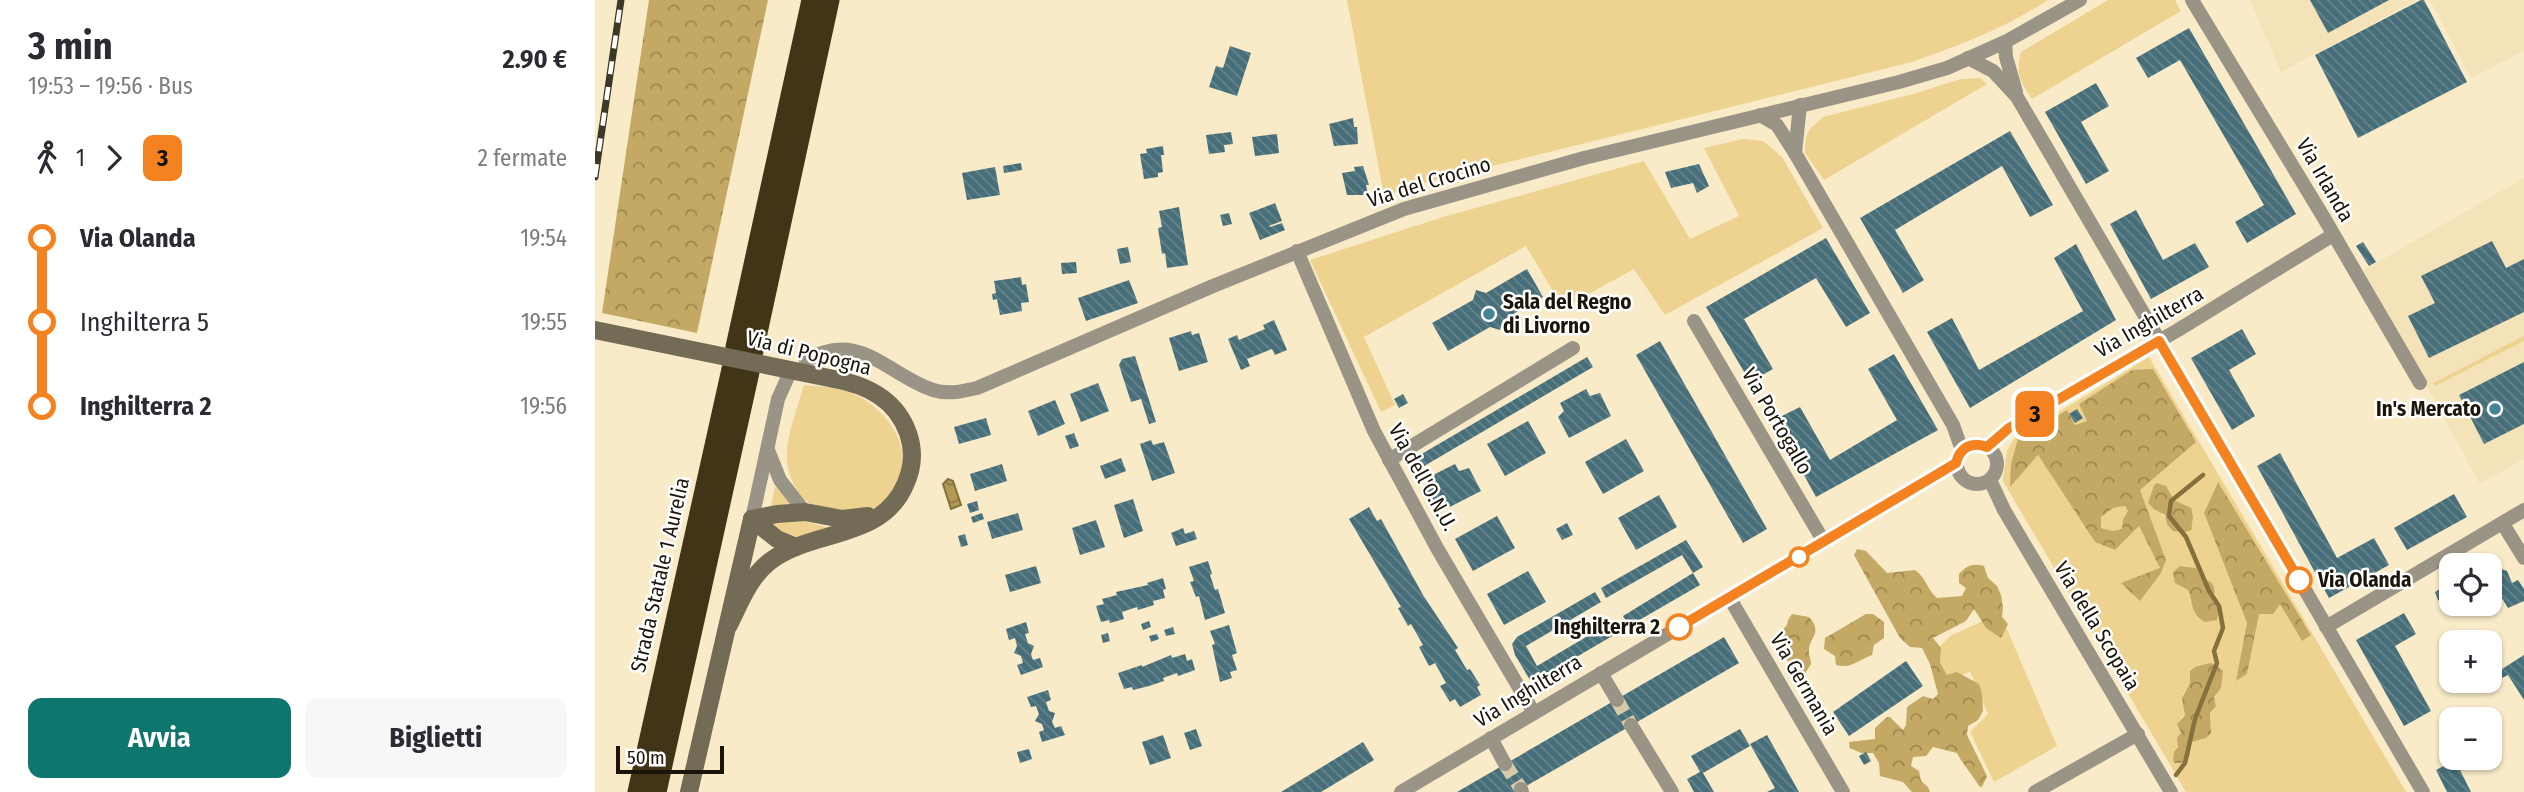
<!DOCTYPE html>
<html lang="it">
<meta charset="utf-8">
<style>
:root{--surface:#fff;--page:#f7f7f7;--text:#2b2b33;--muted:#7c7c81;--accent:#0f766e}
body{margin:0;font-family:"Fira Sans Condensed",sans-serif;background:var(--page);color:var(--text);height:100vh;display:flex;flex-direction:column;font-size:26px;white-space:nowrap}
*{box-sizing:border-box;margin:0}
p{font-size:23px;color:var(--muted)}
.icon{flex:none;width:38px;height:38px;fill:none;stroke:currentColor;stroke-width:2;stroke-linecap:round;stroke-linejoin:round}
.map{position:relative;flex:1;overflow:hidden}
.drawer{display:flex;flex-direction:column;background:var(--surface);width:595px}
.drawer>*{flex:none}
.badge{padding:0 14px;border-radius:10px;font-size:24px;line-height:46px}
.buttons{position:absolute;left:1844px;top:553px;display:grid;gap:14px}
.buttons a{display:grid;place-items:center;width:63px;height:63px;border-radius:14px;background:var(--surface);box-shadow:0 2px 5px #0004;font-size:35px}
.scale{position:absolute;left:21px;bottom:18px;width:108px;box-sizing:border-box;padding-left:7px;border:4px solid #1a1508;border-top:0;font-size:19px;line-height:24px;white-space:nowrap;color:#1a1508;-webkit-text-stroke:5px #fff;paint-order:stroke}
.map>.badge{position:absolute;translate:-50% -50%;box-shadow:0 0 0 4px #fff}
.legs{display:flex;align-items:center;gap:10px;height:77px;padding:0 28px;font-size:23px}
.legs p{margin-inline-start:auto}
.summary{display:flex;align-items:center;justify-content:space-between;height:119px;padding:0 28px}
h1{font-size:38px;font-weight:700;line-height:52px}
.cta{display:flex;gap:14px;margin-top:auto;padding:14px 28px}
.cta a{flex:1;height:80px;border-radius:14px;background:var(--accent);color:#fff;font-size:28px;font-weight:700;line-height:80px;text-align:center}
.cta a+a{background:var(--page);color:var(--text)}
ul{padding:0 28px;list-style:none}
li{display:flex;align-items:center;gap:24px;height:84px;font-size:26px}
li i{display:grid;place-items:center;width:10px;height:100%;margin:0 9px;background:currentColor}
li i::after{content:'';width:18px;height:18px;margin:-9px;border:5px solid;border-radius:50%;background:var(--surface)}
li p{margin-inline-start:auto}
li:first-child i{background:linear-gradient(#0000 50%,currentColor 0)}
li:last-child i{background:linear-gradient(currentColor 50%,#0000 0)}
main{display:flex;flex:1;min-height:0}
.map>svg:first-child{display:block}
.built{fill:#f4e3b8}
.green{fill:#edd38f;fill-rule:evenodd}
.forest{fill:url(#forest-crowns);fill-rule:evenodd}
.water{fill:url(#water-waves);stroke:#84713d;stroke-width:2}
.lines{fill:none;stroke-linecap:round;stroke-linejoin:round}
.stream{stroke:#84713d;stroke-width:4.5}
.building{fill:url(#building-back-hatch)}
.street-tunnel{stroke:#d8cbab;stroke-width:14;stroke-dasharray:14 7;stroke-linecap:butt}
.street{stroke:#9a9486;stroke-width:14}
.secondary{stroke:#736b56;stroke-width:18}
.highway{stroke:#403516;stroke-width:21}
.rail-casing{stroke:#3d3726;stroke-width:7}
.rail{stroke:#fff;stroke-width:4.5;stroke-dasharray:13;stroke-linecap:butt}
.secondary-bridge{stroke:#736b56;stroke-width:18}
.line-1-casing{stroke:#fff;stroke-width:16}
.line-1{stroke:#f58220;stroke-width:10}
.poi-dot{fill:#438597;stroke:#fff;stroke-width:2.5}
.stop-1-dot{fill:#fff;stroke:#f58220;stroke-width:3.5}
.labels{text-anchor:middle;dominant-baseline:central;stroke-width:5;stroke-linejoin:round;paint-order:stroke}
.street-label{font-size:21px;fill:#1a1508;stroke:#fff}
.poi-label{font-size:21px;font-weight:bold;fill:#1a1508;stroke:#fff;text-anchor:start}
.stop-label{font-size:21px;font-weight:bold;fill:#1a1508;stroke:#fff;text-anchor:start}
</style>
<main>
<section class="drawer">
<div class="summary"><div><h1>3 min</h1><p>19:53 – 19:56 · Bus</p></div><b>2.90 €</b></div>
<div class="legs"><svg class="icon" aria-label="walk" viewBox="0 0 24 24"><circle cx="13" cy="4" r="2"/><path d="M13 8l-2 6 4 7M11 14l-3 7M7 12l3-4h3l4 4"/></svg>1<svg class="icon" aria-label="forward" viewBox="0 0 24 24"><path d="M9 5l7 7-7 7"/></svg><b class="badge" style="background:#f58220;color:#111">3</b><p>2 fermate</p></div>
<ul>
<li><i style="color:#f58220"></i><b>Via Olanda</b><p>19:54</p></li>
<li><i style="color:#f58220"></i><span>Inghilterra 5</span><p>19:55</p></li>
<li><i style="color:#f58220"></i><b>Inghilterra 2</b><p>19:56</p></li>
</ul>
<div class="cta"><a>Avvia</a><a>Biglietti</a></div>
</section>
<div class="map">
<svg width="1929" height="792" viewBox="0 0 1929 792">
<defs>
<pattern id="forest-crowns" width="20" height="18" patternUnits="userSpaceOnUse" patternTransform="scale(1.75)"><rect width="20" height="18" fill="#c3a964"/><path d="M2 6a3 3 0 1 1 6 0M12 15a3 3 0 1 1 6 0" fill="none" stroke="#9e8850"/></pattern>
<pattern id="water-waves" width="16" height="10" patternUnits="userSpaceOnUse" patternTransform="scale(1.75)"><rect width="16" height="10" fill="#b29954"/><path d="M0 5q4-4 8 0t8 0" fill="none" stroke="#907c44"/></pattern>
<pattern id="building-back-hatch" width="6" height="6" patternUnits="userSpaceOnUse" patternTransform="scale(1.75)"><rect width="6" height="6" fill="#466f7a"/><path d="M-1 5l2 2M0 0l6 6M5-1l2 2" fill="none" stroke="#69858c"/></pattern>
</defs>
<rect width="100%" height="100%" fill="#f9ebc8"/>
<g class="built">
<polygon points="1655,0 1822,0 1686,72"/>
<polygon points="1835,0 1929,0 1929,51 1876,78"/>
<polygon points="1929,178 1929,459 1885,484 1769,270"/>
</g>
<g class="green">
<path d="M752,0H1453C1410,28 1365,45 1317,62L825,184L789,196Z"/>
<path d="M1513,0H1580L1586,11L1437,99C1425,80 1420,74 1426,52Z"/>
<polygon points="1385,78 1392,84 1229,180 1210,153 1211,137 1215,129 1228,117 1318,94 1366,79"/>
<polygon points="1148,139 1168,141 1187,157 1228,228 1070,315 1039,269 968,308 931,246 769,337 800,405 786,412 715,260 848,217 1049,161 1095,239 1144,216 1109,148"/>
<polygon points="1929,336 1929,341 1840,386 1838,383"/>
<path d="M1554,357L1811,792H1591L1408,481L1412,450L1419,439ZM1485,405L1545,491L1571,560L1545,600L1565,568L1544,526L1500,542L1443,455L1415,486L1471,410L1480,425L1492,421ZM1622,483L1716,635L1707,640L1685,604L1663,614L1652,674L1642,680L1652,623L1609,513ZM1559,485L1582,501L1570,518L1555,497ZM1585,566L1597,567L1607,580C1620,581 1620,589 1618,599L1620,601L1596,604L1593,590L1580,583ZM1600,667L1626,688L1619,694L1621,706L1615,713L1616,733L1611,738L1597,742L1595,753L1581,748L1583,747L1586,733L1583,722L1591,712L1588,694L1595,683V671Z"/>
<path d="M209,385C224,387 242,387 257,393C296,410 327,458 295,497C282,512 242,519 225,510C206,501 192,479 192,458C191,434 203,408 209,385Z"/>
<polygon points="180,486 197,504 176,506"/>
<polygon points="1530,506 1533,511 1528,519 1527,529 1518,531 1506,528 1506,517 1518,508"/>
<path d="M205,520L235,528C208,537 197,545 175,524Z"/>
<polygon points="1405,613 1462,746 1399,782 1375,732 1393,714 1375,671 1354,683 1339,653 1355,636"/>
</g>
<g class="forest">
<polygon points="54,0 173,0 102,333 7,313"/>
<path d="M1558,369L1601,442L1545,490L1571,560L1566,573L1545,601L1526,583L1565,568L1544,526L1520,550L1500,542L1443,455L1415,487L1416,464L1423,439L1472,410L1480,425L1492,421L1484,404L1537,370ZM1530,506L1533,511L1528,519L1527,529L1518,531L1506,528V517L1518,508Z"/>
<polygon points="1623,482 1716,635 1707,641 1685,604 1678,614 1664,614 1652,674 1641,681 1652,623 1609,513"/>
<polygon points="1562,483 1571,486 1579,500 1596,508 1598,517 1596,530 1590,532 1578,531 1572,524 1570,515 1559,509 1553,503 1559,485"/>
<path d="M1262,549L1271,551L1292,573L1320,570C1331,577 1332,590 1342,598L1367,596L1371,588L1364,583V574C1372,565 1378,563 1389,566L1393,578L1402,586L1406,595L1408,607L1407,617L1413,624L1406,638L1391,628L1379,609L1371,621L1338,638L1346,648L1345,663L1352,675L1362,672L1384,684L1387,694L1388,711L1383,720L1373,726L1372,735L1392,776L1387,787L1384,786C1377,774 1368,765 1362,753L1338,747L1331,756L1318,757L1316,766L1324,771L1326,781L1333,787L1335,792H1317L1308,782L1285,776L1284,763L1278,753H1266L1255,748L1254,742L1280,739V728L1292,717H1295L1308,730L1311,725L1312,707L1328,696L1338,699L1343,694L1335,664L1327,648L1315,647L1305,638L1259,555Z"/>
<path d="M1585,566L1601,568L1607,579C1620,581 1621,589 1618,599L1624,607L1622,620L1610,622C1596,614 1598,604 1593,590L1580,583L1578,572Z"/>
<path d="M1197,614L1214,617C1229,634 1213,637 1214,652C1214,656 1216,660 1216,664L1209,675H1207C1194,663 1181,652 1183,634L1192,625L1193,620Z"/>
<path d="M1271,614H1278L1289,622V638L1279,645L1277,655C1263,660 1257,669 1241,665L1240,656L1229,649L1230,638Z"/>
<polygon points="1615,663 1622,665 1628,671 1626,688 1619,697 1621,706 1615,713 1616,733 1611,738 1597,742 1594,757 1586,763 1580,763 1578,761 1579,752 1583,747 1582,738 1586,733 1582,724 1590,715 1587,698 1595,683 1595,671 1600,667"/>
</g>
<polygon class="water" points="353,479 358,481 366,505 356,509 348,484"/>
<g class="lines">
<polyline class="stream" points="1581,775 1590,763 1600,719 1622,663 1619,651 1628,628 1624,606 1614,591 1591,537 1574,516 1576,501 1608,475"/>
</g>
<g class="building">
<polygon points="1715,0 1794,0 1733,33"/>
<polygon points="1826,0 1829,0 1872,82 1763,138 1720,55"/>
<polygon points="1594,28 1701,214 1652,243 1640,222 1669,205 1585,60 1553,78 1541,58"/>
<polygon points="635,46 656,53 642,96 614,87 621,66 628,68"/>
<polygon points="1501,83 1514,106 1486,122 1514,171 1491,184 1450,112"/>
<polygon points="758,118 759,127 762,127 763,144 739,146 734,124"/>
<polygon points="1415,131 1458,205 1435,217 1407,166 1300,230 1329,280 1308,293 1265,218"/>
<polygon points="636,132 638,144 629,145 630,152 614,154 611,135"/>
<polygon points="682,134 684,153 660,156 657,137"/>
<polygon points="568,146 569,155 566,155 568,172 563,173 563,177 549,179 545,154 552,153 551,149"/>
<polygon points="426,163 427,170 409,173 408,166"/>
<polygon points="1104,164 1114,186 1102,193 1098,183 1076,188 1070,172"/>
<polygon points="768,166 774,185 771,185 773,195 752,195 747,173 760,171 759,167"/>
<polygon points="400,167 405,195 372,200 367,173"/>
<polygon points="680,203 687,221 674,226 675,227 687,223 690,230 665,240 654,213"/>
<polygon points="584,207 593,265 572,268 570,253 567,254 563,228 567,227 564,211"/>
<polygon points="1541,210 1568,260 1600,243 1614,267 1556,299 1515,224"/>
<polygon points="634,213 637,224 628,226 625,215"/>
<polygon points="1231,238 1275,313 1251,327 1221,278 1149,319 1178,369 1155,382 1111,307"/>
<polygon points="1897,241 1911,268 1929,259 1929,312 1834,358 1813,316 1840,303 1826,276"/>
<polygon points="1768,242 1781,262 1774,266 1761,246"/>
<polygon points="1481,244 1521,320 1375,408 1332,332 1357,318 1384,370 1488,311 1459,258"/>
<polygon points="533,247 536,262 525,264 522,249"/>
<polygon points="481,262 482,273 467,274 466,263"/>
<polygon points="932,269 948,297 908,320 905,330 895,327 853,351 837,323 878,300 881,290 891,293"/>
<polygon points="426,277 427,285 431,284 434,302 426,303 427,311 405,315 402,299 398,300 397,294 401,293 399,281"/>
<polygon points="534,280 543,303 491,321 483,298"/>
<polygon points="679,320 692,350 680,355 677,349 652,359 655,366 646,370 633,339 642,335 644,340 670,329 668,325"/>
<polygon points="1647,329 1661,354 1634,370 1660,416 1637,430 1596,358"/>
<polygon points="596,331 597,335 604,333 613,362 584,371 574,338"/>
<polygon points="1065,341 1172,529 1148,543 1041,355"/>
<polygon points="1299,354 1343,430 1221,497 1179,420 1205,407 1235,460 1302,420 1273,369"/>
<polygon points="540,356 561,422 554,424 546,399 536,402 524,365 527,359"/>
<polygon points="992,357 998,367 819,472 813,462"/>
<polygon points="1929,362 1929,424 1889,444 1864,395"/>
<polygon points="503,383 514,411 486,422 475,394"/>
<polygon points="991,389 995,396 1005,393 1016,416 974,438 963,417 969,411 965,403"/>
<polygon points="808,394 813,403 804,408 799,399"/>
<polygon points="460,400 470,424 443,436 433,411"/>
<polygon points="1482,409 1488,418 1480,423 1474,414"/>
<polygon points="391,418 396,435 364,444 359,427"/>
<polygon points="933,421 951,453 910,476 892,444"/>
<polygon points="479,433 484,446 475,449 470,436"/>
<polygon points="1031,439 1049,471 1008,494 990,462"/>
<polygon points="556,440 558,445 569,442 580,473 557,481 545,444"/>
<polygon points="1685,453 1742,558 1779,538 1794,565 1734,598 1662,466"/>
<polygon points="526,458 531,471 510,479 505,466"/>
<polygon points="407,464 412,481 380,491 375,474"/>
<polygon points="860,464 864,471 874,468 886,491 843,513 832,491 839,486 834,477"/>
<polygon points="1859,494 1872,517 1812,550 1799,528"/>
<polygon points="1064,495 1082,527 1041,550 1023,518"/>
<polygon points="538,499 548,531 529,538 519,505"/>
<polygon points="382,501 384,510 375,513 372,504"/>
<polygon points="774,507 782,521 786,519 828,595 863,648 860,650 872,670 875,669 885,685 882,687 886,695 865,707 860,699 855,702 845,686 851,683 840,663 834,666 824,647 828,645 816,624 813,626 803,608 806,607 754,519"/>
<polygon points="387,513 389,519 378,523 376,517"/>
<polygon points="423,513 428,530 397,539 392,522"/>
<polygon points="902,516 920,548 878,571 860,539"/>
<polygon points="501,520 510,547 485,555 477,528"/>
<polygon points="972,523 978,535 967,540 961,529"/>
<polygon points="588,528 590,534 599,531 602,539 581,546 576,533"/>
<polygon points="370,534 373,545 366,547 363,536"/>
<polygon points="1091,540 1108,567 1098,573 1105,585 1034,626 1028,616 1098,573 1087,555 1011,598 1006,588"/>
<polygon points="1897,559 1903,568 1912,571 1917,583 1923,580 1929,589 1929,601 1913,608 1899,585 1895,586 1895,565 1886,565"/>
<polygon points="613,561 617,574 615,575 620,590 623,589 630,613 610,620 604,596 601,597 595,582 599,581 594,567"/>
<polygon points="441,566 446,583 415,592 410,575"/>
<polygon points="933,571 951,602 909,625 892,594"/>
<polygon points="568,578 571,589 568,590 570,598 558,601 559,605 543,610 542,607 527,612 529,619 515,623 514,620 506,622 501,606 509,604 507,599 522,595 521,592 553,585 552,583"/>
<polygon points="1857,582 1857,604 1863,604 1856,607 1843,600 1840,592"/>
<polygon points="1000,592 1006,602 931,646 942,666 1013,624 1019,635 942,680 935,680 920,655 917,644 922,637"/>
<polygon points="1809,613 1821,634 1800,646 1836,711 1809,726 1761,640"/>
<polygon points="554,621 556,627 548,630 546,624"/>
<polygon points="431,622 434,633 430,634 433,643 439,646 436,654 438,660 445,658 448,667 426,675 422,665 428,663 426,656 419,653 422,646 420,638 414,640 411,629"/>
<polygon points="634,625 642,653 637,655 642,670 635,672 637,678 625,682 617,645 620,644 615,631"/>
<polygon points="578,627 580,634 571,636 569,630"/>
<polygon points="513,633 515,641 508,643 506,635"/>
<polygon points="562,634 564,639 556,642 554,636"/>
<polygon points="1129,637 1144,663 921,792 862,792"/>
<polygon points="590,654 592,661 597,659 600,670 583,676 582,673 568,678 569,681 554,686 538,690 537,687 529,689 523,673 547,665 547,667 576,655 577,658"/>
<polygon points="1929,655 1929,700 1913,675 1907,678 1904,671"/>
<polygon points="1311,661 1328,686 1254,736 1238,712"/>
<polygon points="453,690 456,700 451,702 454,711 460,713 457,722 460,728 466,726 470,735 447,742 444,732 449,730 447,724 440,721 444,714 441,706 436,707 432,697"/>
<polygon points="601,729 607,746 595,750 589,733"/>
<polygon points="1145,729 1155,746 1108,773 1119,792 1099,792 1092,779 1105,772 1096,756"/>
<polygon points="568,735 576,758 555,765 547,742"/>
<polygon points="1172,735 1204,792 1172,792 1180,788 1155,744"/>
<polygon points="768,742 779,760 726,792 686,792"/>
<polygon points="434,749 437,759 425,763 422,752"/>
<polygon points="1271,752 1276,761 1269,765 1264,756"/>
<polygon points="1860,760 1876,792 1852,792 1841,770"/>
</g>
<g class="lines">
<g class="street-tunnel">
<polyline points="1022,700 1036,725"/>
<polyline points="910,764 926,789"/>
</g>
<g class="street">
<polyline points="1597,0 1729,218 1825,383"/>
<polyline points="1410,42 1411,57 1421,92"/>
<polyline points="1373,58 1398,71 1422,97 1828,792"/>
<polyline points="1165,115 1182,125 1200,153 1358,425 1367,450"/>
<polyline points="1200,153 1205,105"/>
<polyline points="702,251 779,431 842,548 939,713"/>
<polyline points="1099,321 1229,542"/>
<path d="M211,361C263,328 293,375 338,390C353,395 368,391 382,388L618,286L809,209L989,158L1304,82L1352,68L1410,42L1485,0"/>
<circle cx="1382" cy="464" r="20"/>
<polyline points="1392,447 1414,428 1583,330 1738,235"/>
<polyline points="173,450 185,480 210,512"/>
<polyline points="794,460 978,348"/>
<polyline points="1395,480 1409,510 1576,792"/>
<polyline points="157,519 183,399 192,379"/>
<polyline points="1908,524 1929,558"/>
<polyline points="1134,597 1248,792"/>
<polyline points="1731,627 1929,510"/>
<polyline points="1006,673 1022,700"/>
<polyline points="1036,725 1077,792"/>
<polyline points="896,738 910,764"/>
<polyline points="926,789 927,792"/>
<polyline points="806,792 1361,463"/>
<polyline points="1440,792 1543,734"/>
</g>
<g class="secondary">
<polyline points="157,519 182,514 210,512 247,519 273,516"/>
<polyline points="157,519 182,539 201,547"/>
<path d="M134,625C145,603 154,578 174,562C215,529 286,541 310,485C318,468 319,450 313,433C301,399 272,385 239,379"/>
<polyline points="94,792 157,519"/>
</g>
<g class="highway">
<polyline points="141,347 217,0"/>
<polyline points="158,351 234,0"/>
<polyline points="43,792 137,369"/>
<polyline points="61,792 154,372"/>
</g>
<defs>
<polyline id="rail" points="0,177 26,0"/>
</defs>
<use href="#rail" class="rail-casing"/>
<use href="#rail" class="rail"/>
<polyline class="secondary-bridge" points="0,330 239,379"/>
</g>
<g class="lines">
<defs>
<path id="line-1" d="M1084,627L1336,478L1361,463C1365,447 1377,441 1392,447L1414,428L1564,341L1704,580"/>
</defs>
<use href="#line-1" class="line-1-casing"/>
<use href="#line-1" class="line-1"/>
</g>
<g class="poi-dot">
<circle cx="894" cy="314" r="7"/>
<circle cx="1900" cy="409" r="7"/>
</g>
<g class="stop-1-dot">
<circle cx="1204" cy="557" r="9"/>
<circle cx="1704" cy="580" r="12"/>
<circle cx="1084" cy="627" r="12"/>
</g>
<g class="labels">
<g class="street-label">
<text transform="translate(1730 180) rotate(60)">Via Irlanda</text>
<text transform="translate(834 182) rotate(-17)">Via del Crocino</text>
<text transform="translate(1554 322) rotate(-30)">Via Inghilterra</text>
<text transform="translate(214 353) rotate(14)">Via di Popogna</text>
<text transform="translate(1182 421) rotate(60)">Via Portogallo</text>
<text transform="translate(828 477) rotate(61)">Via dell'O.N.U.</text>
<text transform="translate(65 575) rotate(-77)">Strada Statale 1 Aurelia</text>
<text transform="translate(1502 626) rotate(59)">Via della Scopaia</text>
<text transform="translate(1209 684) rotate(60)">Via Germania</text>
<text transform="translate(933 691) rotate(-31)">Via Inghilterra</text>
</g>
<g class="poi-label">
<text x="908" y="302">Sala del Regno<tspan x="908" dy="24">di Livorno</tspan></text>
<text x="1886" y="409" text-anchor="end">In's Mercato</text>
</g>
<g class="stop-label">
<text x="1723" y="580">Via Olanda</text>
<text x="1065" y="627" text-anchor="end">Inghilterra 2</text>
</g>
</g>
</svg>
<div class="buttons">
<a><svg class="icon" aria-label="locate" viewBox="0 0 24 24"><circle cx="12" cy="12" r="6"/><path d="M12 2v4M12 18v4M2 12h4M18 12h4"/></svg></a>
<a>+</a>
<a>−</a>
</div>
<div class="scale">50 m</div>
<b class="badge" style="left:1440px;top:414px;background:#f58220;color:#111">3</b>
</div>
</main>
